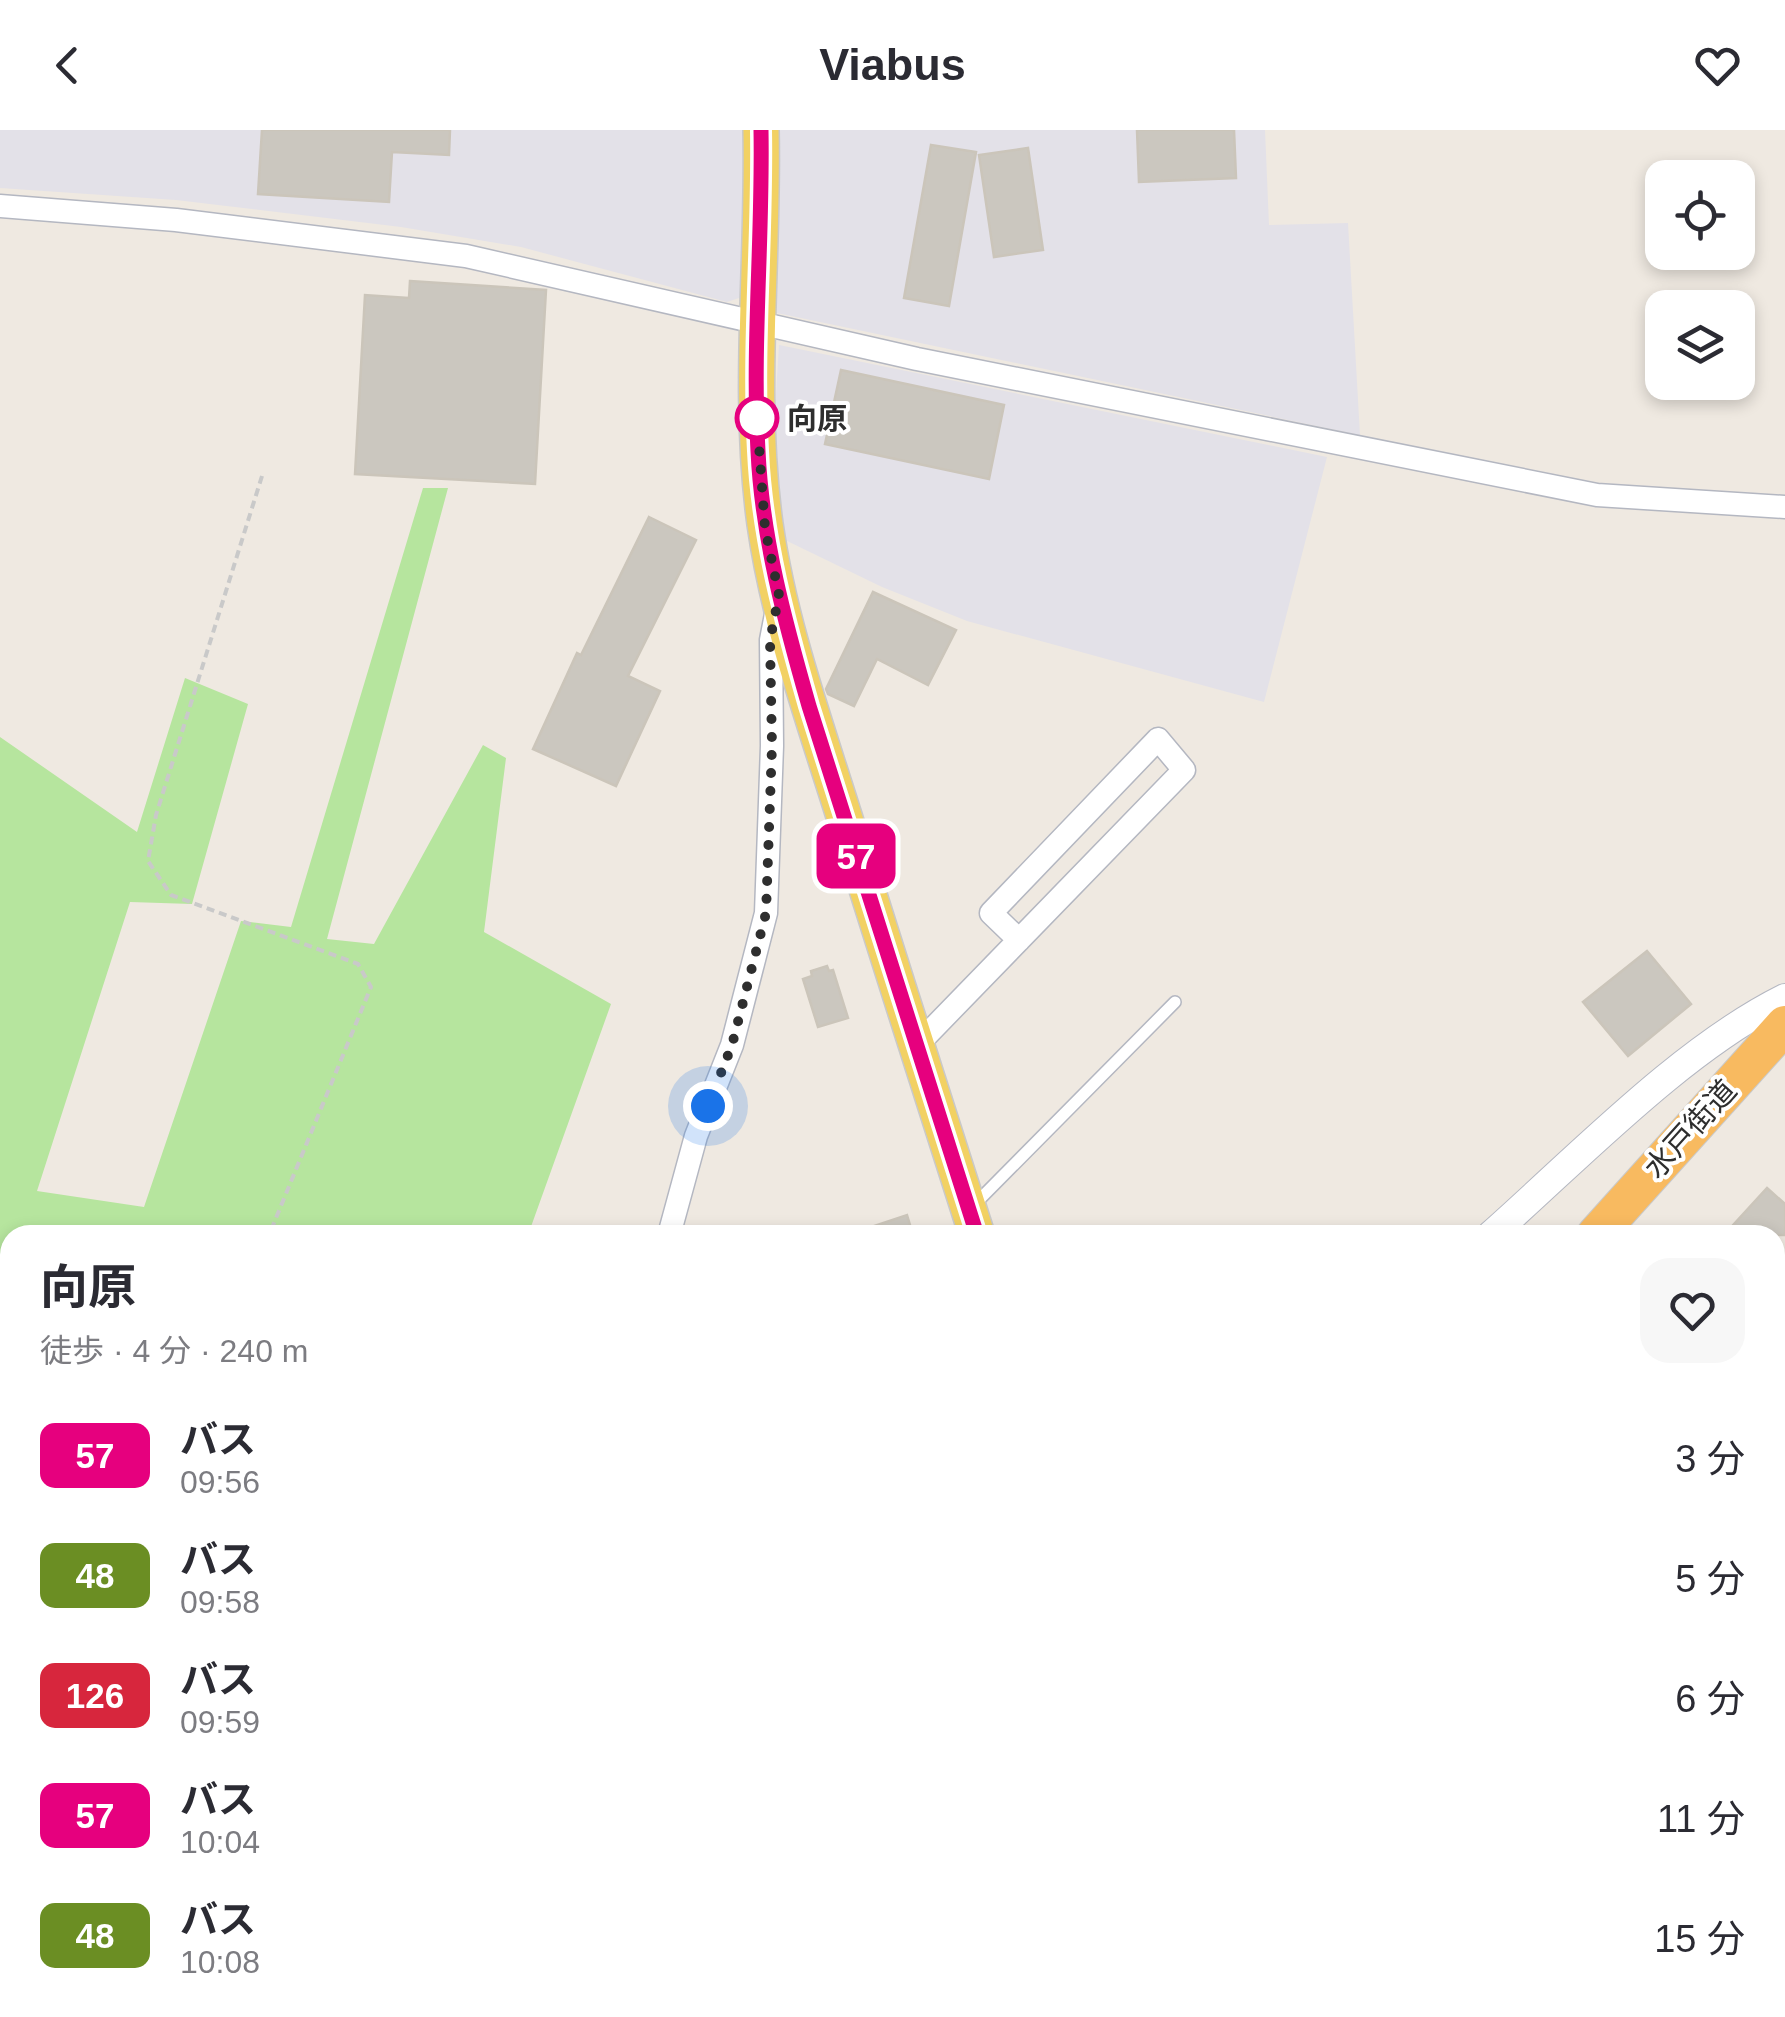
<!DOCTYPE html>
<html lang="ja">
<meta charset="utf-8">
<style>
:root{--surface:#fff;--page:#f7f7f7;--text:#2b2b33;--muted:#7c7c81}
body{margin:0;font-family:Helvetica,"Noto Sans JP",sans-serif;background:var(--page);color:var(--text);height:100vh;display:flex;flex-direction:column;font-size:38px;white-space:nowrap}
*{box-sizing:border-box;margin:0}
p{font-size:32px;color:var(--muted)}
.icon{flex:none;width:55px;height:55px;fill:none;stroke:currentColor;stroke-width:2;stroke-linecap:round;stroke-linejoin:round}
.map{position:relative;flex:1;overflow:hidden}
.sheet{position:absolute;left:0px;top:1095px;width:1785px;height:792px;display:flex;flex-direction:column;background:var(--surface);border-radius:30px 30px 0 0;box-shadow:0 5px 15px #0003}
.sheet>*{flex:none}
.badge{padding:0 20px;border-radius:15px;font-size:35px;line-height:65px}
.controls{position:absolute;left:1645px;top:30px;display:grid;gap:20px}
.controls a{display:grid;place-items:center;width:110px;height:110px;border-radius:20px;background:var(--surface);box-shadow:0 5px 15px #0003;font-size:50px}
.you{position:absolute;width:50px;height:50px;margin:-25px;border:8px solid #fff;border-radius:50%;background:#1a73e8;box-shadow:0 0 0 15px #1a73e833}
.map>.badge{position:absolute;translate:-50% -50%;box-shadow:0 0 0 5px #fff}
.round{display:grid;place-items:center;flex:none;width:105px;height:105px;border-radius:30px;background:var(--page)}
.headline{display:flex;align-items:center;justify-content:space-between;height:170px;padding:0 40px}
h1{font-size:48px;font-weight:700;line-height:75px}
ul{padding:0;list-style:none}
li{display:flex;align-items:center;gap:30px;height:120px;padding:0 40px}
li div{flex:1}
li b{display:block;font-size:38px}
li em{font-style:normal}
li .badge{min-width:110px;font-weight:700;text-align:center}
header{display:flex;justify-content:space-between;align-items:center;height:130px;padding:0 40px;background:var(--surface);font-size:45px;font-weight:700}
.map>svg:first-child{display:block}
.industrial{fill:#e3e1e8}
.green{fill:#b6e59e}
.building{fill:#cbc7bf;stroke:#cbc5ba;stroke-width:2.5}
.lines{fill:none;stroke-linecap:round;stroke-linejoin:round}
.service-casing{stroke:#b4b7c1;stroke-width:14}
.minor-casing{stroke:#b4b7c1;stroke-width:25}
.tertiary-casing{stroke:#b4b7c1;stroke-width:30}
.primary-casing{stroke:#c9c9c9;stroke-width:38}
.trunk-casing{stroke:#c9c9c9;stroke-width:40}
.path{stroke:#c9c9c9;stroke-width:4;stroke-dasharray:8 5;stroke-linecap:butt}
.service{stroke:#fff;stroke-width:11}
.minor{stroke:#fff;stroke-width:22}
.tertiary{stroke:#fff;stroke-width:28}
.primary{stroke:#f2d163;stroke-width:35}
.trunk{stroke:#f8ba60;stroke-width:38}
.line-casing{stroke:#fff;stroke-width:22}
.line{stroke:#e6007e;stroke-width:15}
.walk{stroke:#2e2e2e;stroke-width:10;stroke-dasharray:0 18}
.stop-dot{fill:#fff;stroke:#e6007e;stroke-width:5}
.labels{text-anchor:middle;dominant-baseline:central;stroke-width:8;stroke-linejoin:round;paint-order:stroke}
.stop-label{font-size:30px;font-weight:bold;fill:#2e2e2e;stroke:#fff;text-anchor:start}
.street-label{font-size:30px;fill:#2e2e2e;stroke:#fff}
</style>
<header><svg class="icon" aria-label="back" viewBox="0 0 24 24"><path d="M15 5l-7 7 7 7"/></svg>Viabus<svg class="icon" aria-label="heart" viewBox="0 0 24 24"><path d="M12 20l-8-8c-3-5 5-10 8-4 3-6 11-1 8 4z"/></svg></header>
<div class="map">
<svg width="1785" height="1887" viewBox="0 0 1785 1887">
<rect width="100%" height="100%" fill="#efe9e1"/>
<g class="industrial">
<polygon points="0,0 748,0 742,167 727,172 521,117 401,97 176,70 0,58"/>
<polygon points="768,0 1265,0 1269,95 1348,93 1360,305 777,183"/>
<polygon points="779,215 1327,327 1264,572 967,491 882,457 783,409 774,296"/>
<polygon points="1785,1297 1785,1636 1775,1647 1775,1309"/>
<polygon points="1785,1699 1785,1887 1699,1887 1686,1878 1775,1878 1775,1710"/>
<polygon points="1073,1878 1377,1878 1372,1887 1068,1887"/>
</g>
<polygon class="green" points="423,358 448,358 327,809 374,814 483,615 506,628 484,802 611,874 528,1105 10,1105 10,1878 302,1878 228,1887 19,1887 0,1876 0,607 137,702 185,548 248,574 192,774 130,772 37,1061 144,1077 241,791 291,797"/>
<g class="building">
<polygon points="262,0 450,0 449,25 392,22 389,72 258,64"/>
<polygon points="1137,0 1234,0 1236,48 1139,52"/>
<polygon points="931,15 976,22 949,176 904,168"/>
<polygon points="1028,18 1043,120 994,127 979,25"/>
<polygon points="410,151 546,160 535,354 355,344 365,165 409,168"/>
<polygon points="841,240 1004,275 989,349 825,314"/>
<polygon points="649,387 696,410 628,546 660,561 616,656 533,619 577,523 581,525"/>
<polygon points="873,462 956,500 928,555 877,529 854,576 828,564 826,559"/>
<polygon points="1647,821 1691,874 1628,926 1583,872"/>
<polygon points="827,836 829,841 833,840 848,888 818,897 803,849 812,846 811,841"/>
<polygon points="1767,1058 1785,1074 1785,1105 1724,1105"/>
<polygon points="907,1085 913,1105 857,1105 856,1102"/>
</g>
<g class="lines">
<defs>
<g id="service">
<polyline points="972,1077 1175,872"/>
<polyline points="888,1878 917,1887"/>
</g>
<g id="minor">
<polyline points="0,76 176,90 466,126 917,229 1597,365 1785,377"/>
<polyline points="916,916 1184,640 1158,609 991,783 1019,810"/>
<polyline points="669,1105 696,1006 732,915 766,783 772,616 771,510 777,479"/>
<polyline points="107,1887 114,1878"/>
</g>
<g id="tertiary">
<path d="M1491,1105C1578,1028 1682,919 1785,868"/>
<polyline points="1775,1679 1785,1668"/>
<polyline points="1646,1878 1659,1887"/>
</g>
<g id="primary">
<path d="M761,0C764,131 747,263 765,394C779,493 814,590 844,686C888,826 932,965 977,1105"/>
<polyline points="551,1887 568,1878"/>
</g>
<g id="trunk">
<polyline points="1596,1105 1785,895"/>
<polyline points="984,1887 991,1878"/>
<polyline points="1029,1887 1035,1878"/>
</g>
</defs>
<use href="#service" class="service-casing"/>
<use href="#minor" class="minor-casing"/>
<use href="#tertiary" class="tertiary-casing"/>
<use href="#primary" class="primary-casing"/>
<use href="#trunk" class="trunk-casing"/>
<g class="path">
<polyline points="262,346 156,685 148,731 171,765 358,834 371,857 269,1105"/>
<polyline points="0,1303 10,1312"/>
</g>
<use href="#service" class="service"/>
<use href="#minor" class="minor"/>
<use href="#tertiary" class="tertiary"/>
<use href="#primary" class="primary"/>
<use href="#trunk" class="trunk"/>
</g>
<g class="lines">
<defs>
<path id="line" d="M761,0C763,107 752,214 758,321C762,408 785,492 809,576L977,1105"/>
</defs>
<use href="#line" class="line-casing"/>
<use href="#line" class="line"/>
<polyline class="walk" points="708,976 732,915 766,783 772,616 770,510 779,465 765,398 757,288"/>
</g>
<circle class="stop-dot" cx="757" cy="288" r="20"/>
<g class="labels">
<g class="stop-label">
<text x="787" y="288">向原</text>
</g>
<g class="street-label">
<text transform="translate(1690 999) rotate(-48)">水戸街道</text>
</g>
</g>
</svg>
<div class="controls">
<a><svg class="icon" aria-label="locate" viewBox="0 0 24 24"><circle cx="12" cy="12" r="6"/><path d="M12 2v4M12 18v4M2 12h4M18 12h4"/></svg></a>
<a><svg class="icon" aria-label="layers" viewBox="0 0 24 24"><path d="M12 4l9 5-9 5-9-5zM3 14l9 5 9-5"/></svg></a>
</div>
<div class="you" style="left:708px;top:976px"></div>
<b class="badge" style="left:856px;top:726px;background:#e6007e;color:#fff">57</b>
<section class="sheet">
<div class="headline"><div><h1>向原</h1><p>徒歩 · 4 分 · 240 m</p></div><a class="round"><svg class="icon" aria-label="heart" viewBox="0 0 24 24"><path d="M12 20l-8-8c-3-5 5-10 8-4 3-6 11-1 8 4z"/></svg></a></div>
<ul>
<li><span class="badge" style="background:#e6007e;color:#fff">57</span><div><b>バス</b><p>09:56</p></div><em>3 分</em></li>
<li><span class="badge" style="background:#6b8e23;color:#fff">48</span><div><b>バス</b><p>09:58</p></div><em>5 分</em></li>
<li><span class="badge" style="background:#d7263d;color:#fff">126</span><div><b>バス</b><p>09:59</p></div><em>6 分</em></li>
<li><span class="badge" style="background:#e6007e;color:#fff">57</span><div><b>バス</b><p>10:04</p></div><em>11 分</em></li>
<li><span class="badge" style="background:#6b8e23;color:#fff">48</span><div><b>バス</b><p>10:08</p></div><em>15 分</em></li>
</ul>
</section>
</div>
